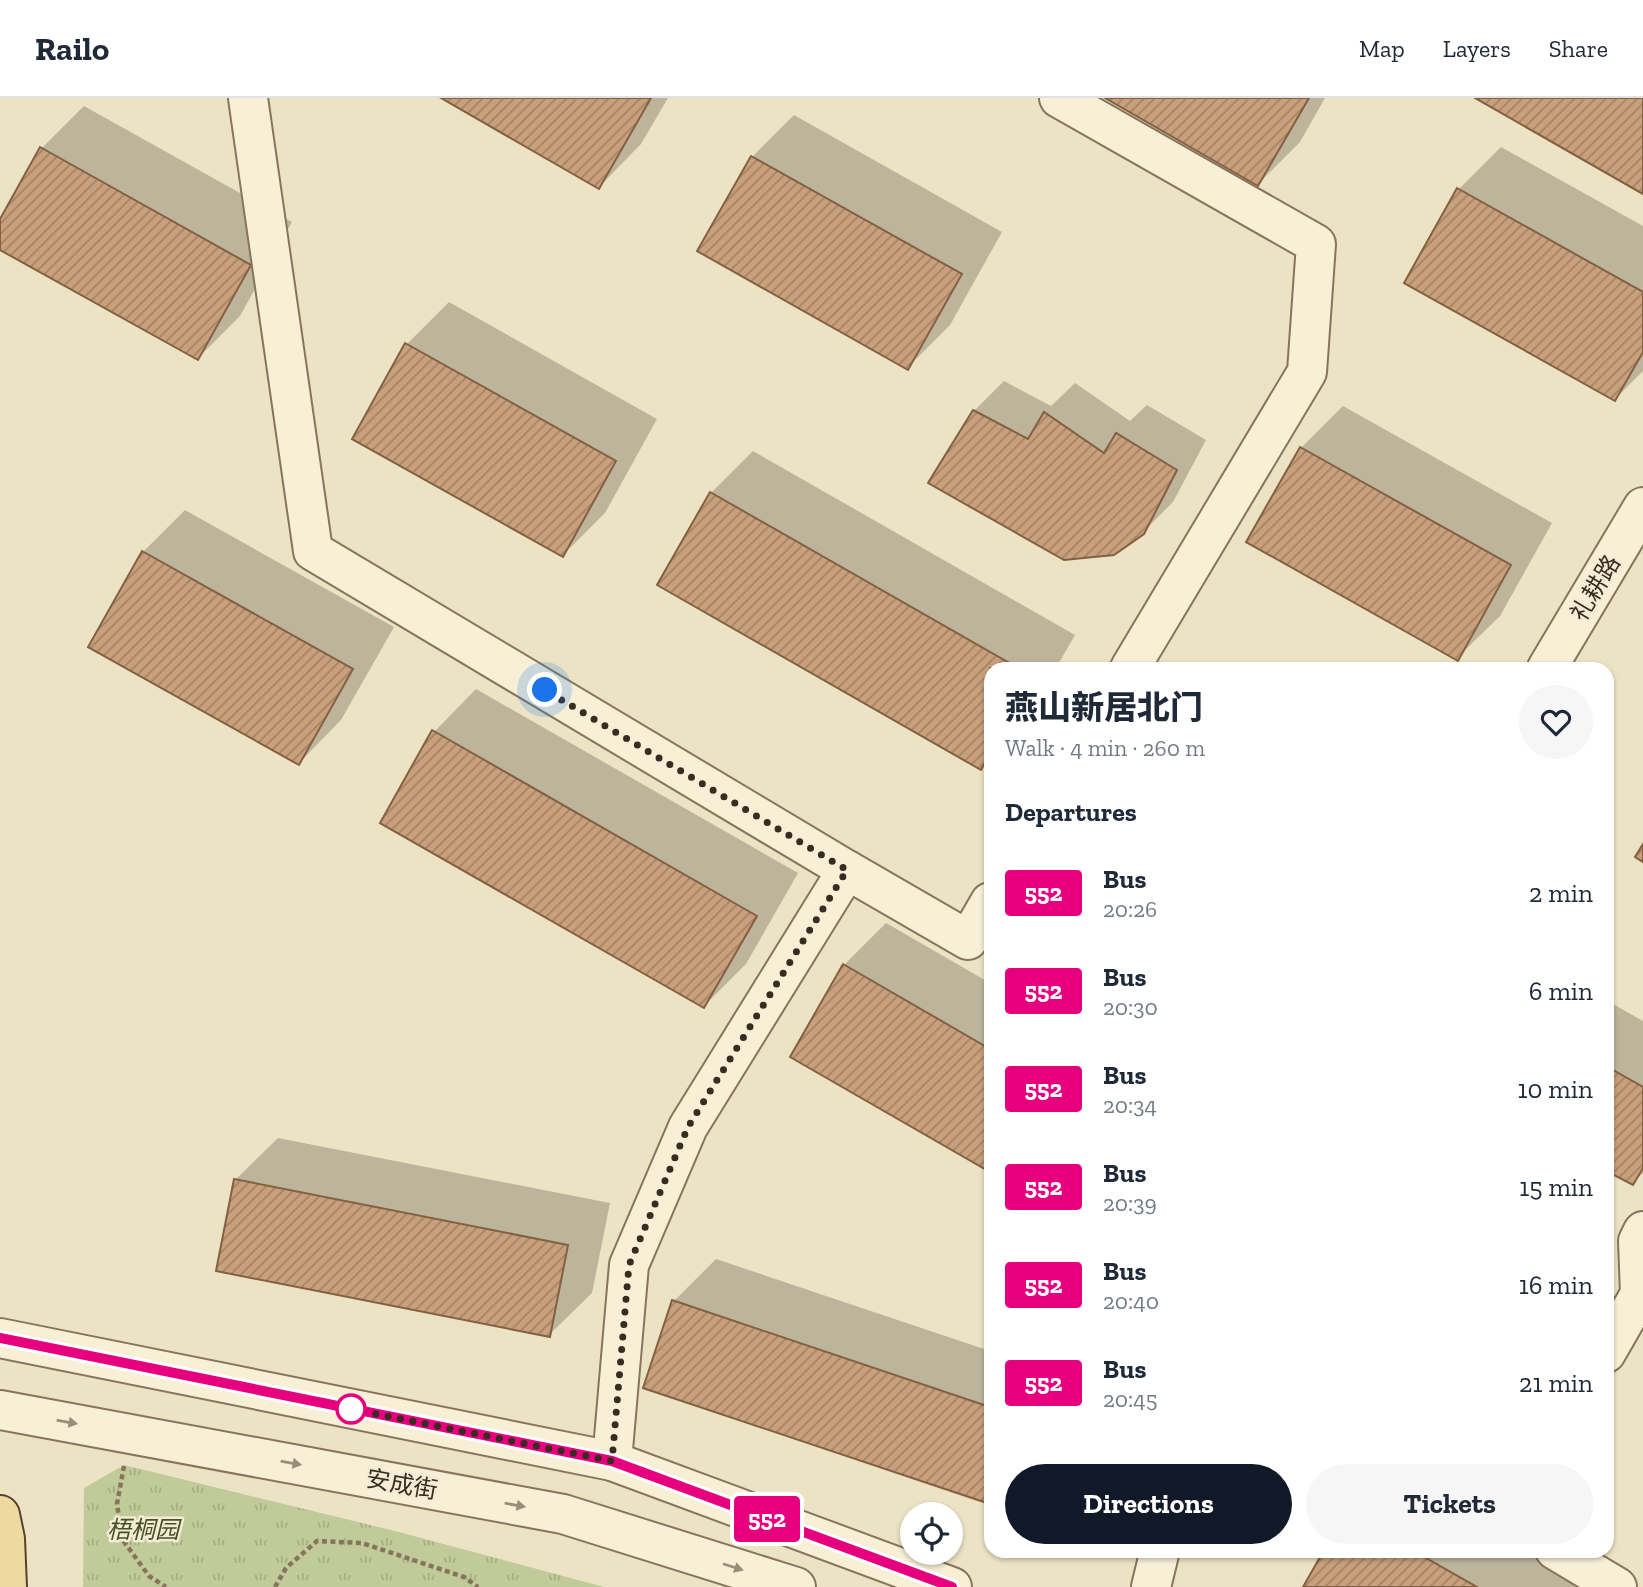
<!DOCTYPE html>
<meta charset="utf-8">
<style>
:root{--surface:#fff;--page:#f6f6f7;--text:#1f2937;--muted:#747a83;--line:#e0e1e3;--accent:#111827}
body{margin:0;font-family:"Zilla Slab","Noto Sans SC",serif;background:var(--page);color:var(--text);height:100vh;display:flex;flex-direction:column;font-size:26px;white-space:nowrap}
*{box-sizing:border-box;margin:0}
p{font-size:23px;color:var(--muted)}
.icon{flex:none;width:38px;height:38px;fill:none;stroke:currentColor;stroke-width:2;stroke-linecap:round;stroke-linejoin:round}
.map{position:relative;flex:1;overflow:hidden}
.panel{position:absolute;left:984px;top:564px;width:630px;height:896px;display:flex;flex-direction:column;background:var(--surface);border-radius:21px;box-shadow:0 2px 5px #0004}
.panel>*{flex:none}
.badge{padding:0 14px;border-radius:5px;font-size:24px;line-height:46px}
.fabs{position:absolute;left:900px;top:1404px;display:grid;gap:14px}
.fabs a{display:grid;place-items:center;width:63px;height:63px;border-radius:50%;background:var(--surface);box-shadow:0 2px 5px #0004;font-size:35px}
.you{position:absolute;width:35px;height:35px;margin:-18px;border:5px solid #fff;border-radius:50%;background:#1a73e8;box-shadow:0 0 0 10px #1a73e833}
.map>.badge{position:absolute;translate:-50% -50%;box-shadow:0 0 0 4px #fff}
h2{padding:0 21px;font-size:26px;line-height:63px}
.round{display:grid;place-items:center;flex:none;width:74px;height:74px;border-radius:37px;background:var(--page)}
.overview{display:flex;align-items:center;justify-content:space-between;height:119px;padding:0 21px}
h1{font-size:33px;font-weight:800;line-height:52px}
.button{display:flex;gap:14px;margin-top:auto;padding:14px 21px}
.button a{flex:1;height:80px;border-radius:42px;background:var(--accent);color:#fff;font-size:28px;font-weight:800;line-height:80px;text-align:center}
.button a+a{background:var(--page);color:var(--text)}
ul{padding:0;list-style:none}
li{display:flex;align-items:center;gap:21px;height:98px;padding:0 21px}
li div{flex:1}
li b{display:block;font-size:26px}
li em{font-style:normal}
li .badge{min-width:77px;font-weight:700;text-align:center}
header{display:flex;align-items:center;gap:42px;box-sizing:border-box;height:98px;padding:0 35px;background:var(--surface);border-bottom:2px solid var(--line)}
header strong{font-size:33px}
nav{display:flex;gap:38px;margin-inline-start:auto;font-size:24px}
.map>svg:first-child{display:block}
.grass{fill:url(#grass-tufts)}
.shadow{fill:#0003}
.building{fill:url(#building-hatch);stroke:#846042;stroke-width:2}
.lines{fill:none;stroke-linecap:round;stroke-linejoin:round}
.minor-casing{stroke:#86755c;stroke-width:42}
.major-casing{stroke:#544330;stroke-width:42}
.path{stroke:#86755c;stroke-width:4.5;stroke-dasharray:5 3.5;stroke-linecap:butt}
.minor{stroke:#f7f0d7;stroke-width:38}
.major{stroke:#eeda9e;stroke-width:38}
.oneway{fill:#978e7b}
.line-casing{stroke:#fff;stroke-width:16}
.line{stroke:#e6007e;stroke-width:10}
.walk{stroke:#372c1f;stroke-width:7;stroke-dasharray:0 12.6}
.stop-dot{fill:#fff;stroke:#e6007e;stroke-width:3.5}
.labels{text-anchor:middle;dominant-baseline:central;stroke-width:5;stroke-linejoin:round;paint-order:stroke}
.street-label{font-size:24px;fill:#372c1f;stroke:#f4ecd4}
.park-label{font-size:24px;font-style:italic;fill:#455226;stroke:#f4ecd4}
</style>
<header>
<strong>Railo</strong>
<nav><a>Map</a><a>Layers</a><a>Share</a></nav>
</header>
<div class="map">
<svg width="1643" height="1489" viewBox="0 0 1643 1489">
<defs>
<pattern id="grass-tufts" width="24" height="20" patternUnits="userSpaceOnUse" patternTransform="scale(1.75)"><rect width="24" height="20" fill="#c1ca99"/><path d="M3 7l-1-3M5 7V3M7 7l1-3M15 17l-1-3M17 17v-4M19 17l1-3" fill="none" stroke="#a6ae83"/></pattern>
<pattern id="building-hatch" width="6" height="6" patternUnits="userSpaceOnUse" patternTransform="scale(1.75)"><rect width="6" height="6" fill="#c9a07c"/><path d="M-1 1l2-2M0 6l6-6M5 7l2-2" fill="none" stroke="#a48365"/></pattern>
</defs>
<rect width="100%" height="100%" fill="#ece3c4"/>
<polygon class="grass" points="124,1367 395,1433 604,1489 83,1489 84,1390"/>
<g class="shadow">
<polygon points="444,0 668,0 641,46 599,89"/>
<polygon points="1108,0 1325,0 1300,44 1258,86"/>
<polygon points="84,8 292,124 240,218 198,260 0,150 0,124 42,50"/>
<polygon points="794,17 1002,134 950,227 908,269 752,59"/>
<polygon points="1501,49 1643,128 1643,273 1615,301 1459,91"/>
<polygon points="449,204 657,321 605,415 563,457 407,246"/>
<polygon points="1004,283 1051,308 1075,285 1130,323 1147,307 1206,342 1173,404 1143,434 974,313"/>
<polygon points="1343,308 1552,425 1500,518 1457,560 1301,350"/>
<polygon points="753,353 1075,537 1056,570 990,570 990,660 981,670 711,395"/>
<polygon points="185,412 394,529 341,622 299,665 143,454"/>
<polygon points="476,591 798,775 746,866 704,908 434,634"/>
<polygon points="886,825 990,885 990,1072 792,958 844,867"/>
<polygon points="1606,902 1643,923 1643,1075 1632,1085 1606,1071"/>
<polygon points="278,1040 610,1105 592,1195 549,1237 235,1082"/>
<polygon points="716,1161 990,1253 990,1404 645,1289 674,1203"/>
<polygon points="1326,1452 1528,1452 1585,1485 1583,1489 1305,1489"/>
</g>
<g class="building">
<polygon points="441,0 651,0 599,91"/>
<polygon points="1105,0 1309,0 1258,88"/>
<polygon points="1475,0 1643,0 1643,96"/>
<polygon points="40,49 251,167 198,262 0,152 0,121"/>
<polygon points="751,58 962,176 908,272 697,153"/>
<polygon points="1457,90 1643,194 1643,254 1615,303 1404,185"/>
<polygon points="405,245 616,363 563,459 352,341"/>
<polygon points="973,312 1028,341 1044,314 1104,355 1116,335 1177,372 1144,436 1114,457 1064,462 928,385"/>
<polygon points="1300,349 1511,467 1458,563 1246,444"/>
<polygon points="710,394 1018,570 990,570 990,656 981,672 657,487"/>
<polygon points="142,453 353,571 299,667 88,549"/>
<polygon points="432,632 757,818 704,910 380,725"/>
<polygon points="1643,746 1643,764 1635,759"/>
<polygon points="843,866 990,951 990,1074 790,959"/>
<polygon points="1606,968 1643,989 1643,1070 1633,1087 1606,1073"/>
<polygon points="234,1081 568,1147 550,1239 216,1173"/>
<polygon points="672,1202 990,1309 990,1406 643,1290"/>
<polygon points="1324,1452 1412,1452 1477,1489 1303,1489"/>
</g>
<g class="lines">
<defs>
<g id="minor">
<polyline points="248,0 313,453 847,772"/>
<polyline points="1059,0 1316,146 1307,274 1130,570"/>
<polyline points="1547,570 1643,409"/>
<polyline points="0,1240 612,1363 952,1489"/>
<polyline points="1606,1255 1640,1196 1638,1143 1643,1133"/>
<polyline points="0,1312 563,1416 796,1489"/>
<polyline points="612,1363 629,1167 688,1029 847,772 968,842 990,804"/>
<polyline points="1555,1452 1617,1489"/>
<polyline points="1151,1489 1160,1452"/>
</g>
<polyline id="major" points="0,1417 5,1441 7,1489"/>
</defs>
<use href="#minor" class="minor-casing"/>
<use href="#major" class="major-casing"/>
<g class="path">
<polyline points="124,1368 117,1406 122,1441 149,1478 166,1489"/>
<polyline points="275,1489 286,1470 317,1443 362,1445 464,1479 478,1489"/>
</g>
<use href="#minor" class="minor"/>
<use href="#major" class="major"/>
</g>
<defs><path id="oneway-solid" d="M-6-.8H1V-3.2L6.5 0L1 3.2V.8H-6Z" transform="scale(1.75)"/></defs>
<g class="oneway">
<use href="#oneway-solid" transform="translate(67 1324) rotate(10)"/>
<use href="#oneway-solid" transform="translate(291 1365) rotate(10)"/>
<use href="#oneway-solid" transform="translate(515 1407) rotate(10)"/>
<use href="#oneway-solid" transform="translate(733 1469) rotate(18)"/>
</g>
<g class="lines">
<defs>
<polyline id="line" points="0,1240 612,1363 952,1489"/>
</defs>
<use href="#line" class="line-casing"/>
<use href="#line" class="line"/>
<polyline class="walk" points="351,1311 612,1363 629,1167 688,1029 847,772 545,592"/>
</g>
<circle class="stop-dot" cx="351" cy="1311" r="14"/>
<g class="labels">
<g class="street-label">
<text transform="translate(1595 490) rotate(-59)">礼耕路</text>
<text transform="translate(402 1386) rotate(10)">安成街</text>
</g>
<g class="park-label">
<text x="143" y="1431">梧桐园</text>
</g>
</g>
</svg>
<div class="fabs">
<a><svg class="icon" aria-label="locate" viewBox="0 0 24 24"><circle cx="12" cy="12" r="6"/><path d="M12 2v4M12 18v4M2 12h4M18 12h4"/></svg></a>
</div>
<div class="you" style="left:545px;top:592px"></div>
<b class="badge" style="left:767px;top:1421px;background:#e6007e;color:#fff">552</b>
<section class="panel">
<div class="overview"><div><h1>燕山新居北门</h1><p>Walk · 4 min · 260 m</p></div><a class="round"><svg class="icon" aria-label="heart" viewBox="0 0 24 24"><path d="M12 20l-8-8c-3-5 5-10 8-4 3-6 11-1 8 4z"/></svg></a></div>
<h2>Departures</h2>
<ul>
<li><span class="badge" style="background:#e6007e;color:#fff">552</span><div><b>Bus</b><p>20:26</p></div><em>2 min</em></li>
<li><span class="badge" style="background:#e6007e;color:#fff">552</span><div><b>Bus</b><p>20:30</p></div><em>6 min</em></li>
<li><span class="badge" style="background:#e6007e;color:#fff">552</span><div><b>Bus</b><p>20:34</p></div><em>10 min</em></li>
<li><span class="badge" style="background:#e6007e;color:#fff">552</span><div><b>Bus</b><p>20:39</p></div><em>15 min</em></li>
<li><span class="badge" style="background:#e6007e;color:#fff">552</span><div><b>Bus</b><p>20:40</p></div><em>16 min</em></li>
<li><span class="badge" style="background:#e6007e;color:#fff">552</span><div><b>Bus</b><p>20:45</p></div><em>21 min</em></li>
</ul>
<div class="button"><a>Directions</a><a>Tickets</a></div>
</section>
</div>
